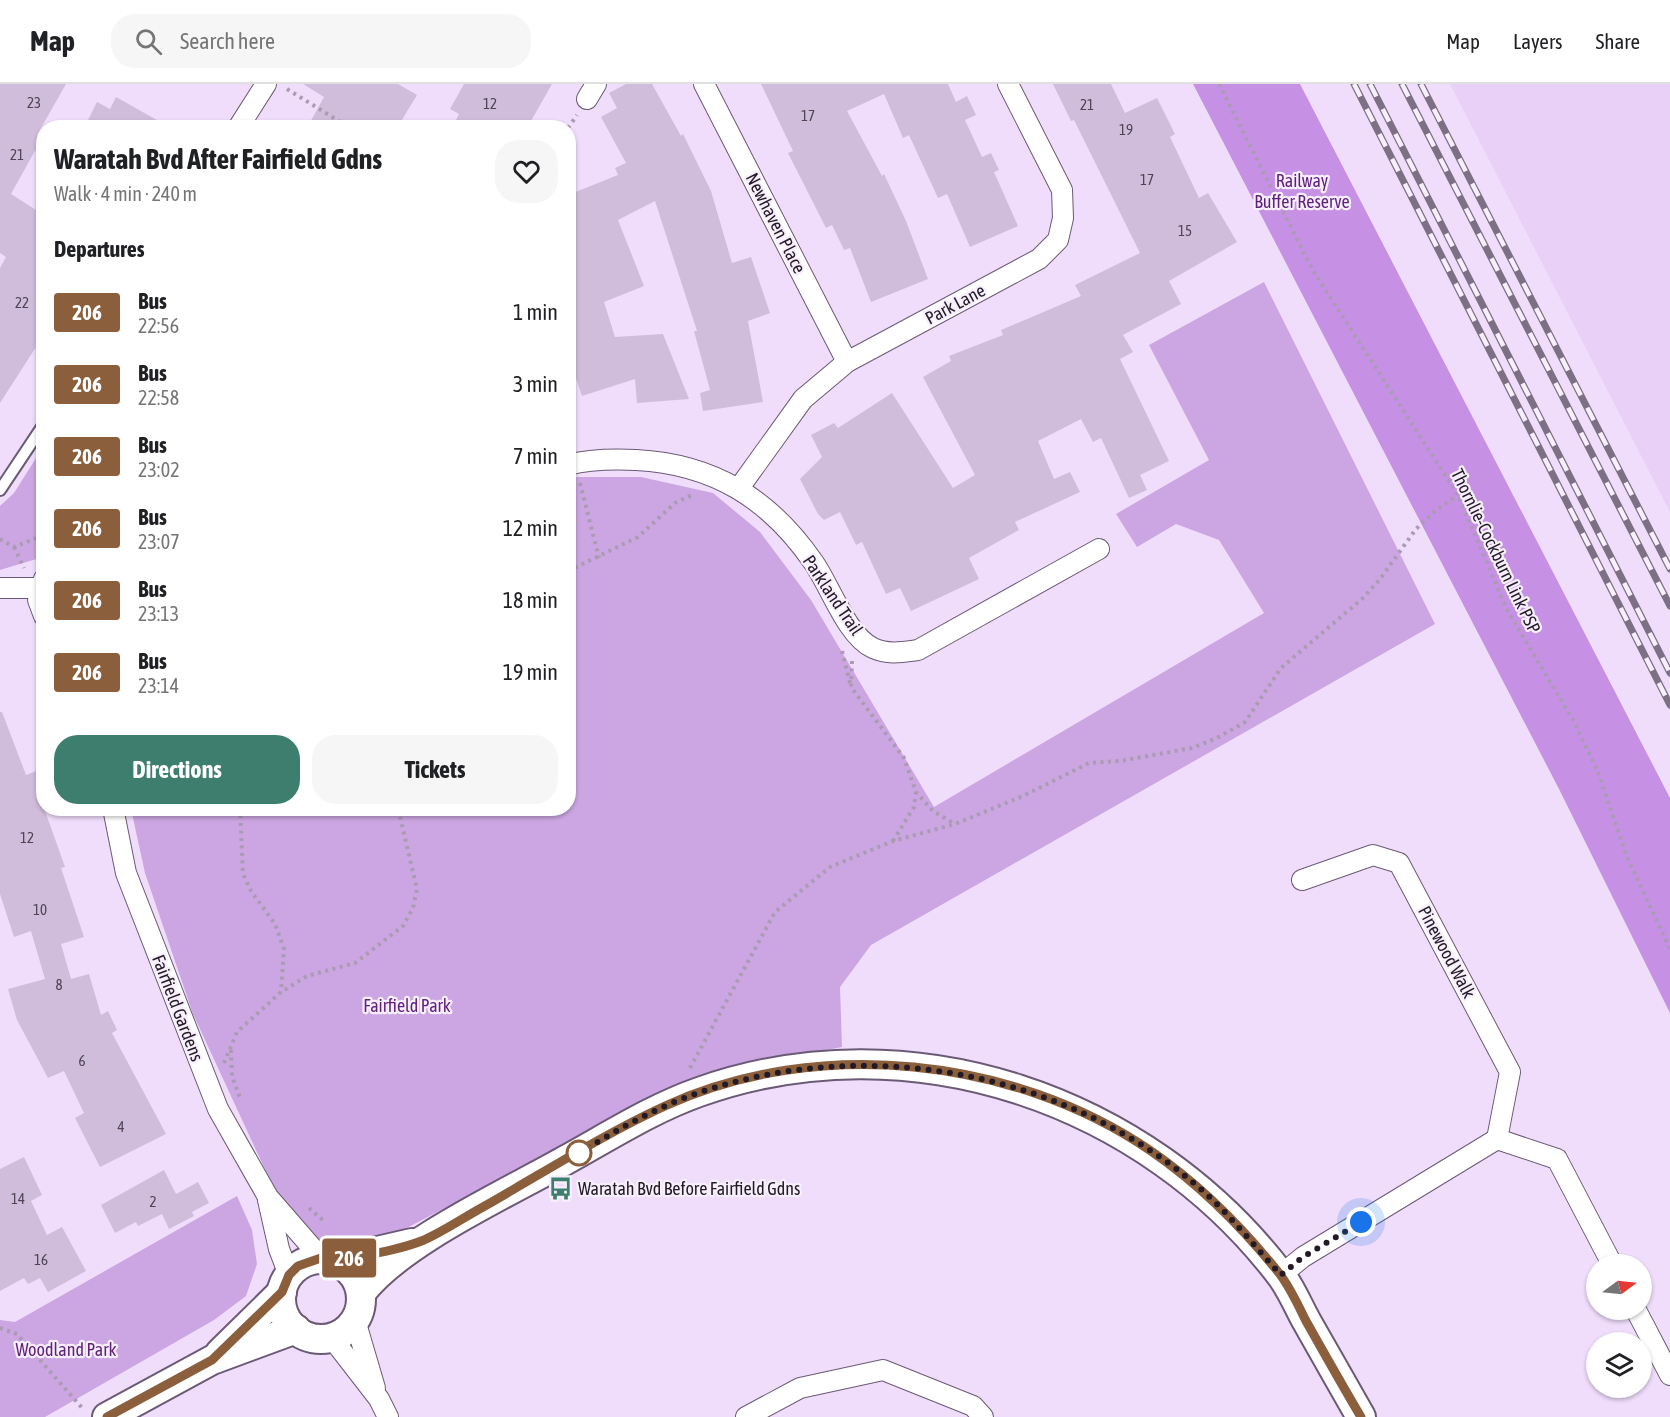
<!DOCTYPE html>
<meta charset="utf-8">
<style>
:root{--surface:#fff;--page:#f6f6f6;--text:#202124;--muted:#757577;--line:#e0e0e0;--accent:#3d7e6e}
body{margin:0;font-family:"Asap Condensed",sans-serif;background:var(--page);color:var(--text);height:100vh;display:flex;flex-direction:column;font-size:22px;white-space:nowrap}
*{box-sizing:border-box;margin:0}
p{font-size:20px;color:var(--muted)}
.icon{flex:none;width:33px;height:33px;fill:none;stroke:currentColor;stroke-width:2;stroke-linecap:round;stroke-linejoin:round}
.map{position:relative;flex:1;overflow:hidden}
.sheet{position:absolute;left:36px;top:36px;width:540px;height:696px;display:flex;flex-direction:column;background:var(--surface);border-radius:24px;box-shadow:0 2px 4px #0004}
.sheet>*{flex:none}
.badge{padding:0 12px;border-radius:4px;font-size:21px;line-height:39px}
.needle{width:39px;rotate:75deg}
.tools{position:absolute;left:1586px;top:1170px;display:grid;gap:12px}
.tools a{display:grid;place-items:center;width:66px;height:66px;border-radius:50%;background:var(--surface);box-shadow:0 2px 4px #0004;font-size:30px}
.you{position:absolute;width:30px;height:30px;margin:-15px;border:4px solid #fff;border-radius:50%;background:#1a73e8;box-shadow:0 0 0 9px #1a73e833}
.map>.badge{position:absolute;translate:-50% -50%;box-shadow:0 0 0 3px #fff}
h2{padding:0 18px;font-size:22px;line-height:54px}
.round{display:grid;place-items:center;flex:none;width:63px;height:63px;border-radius:24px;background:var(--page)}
.summary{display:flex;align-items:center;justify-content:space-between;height:102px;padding:0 18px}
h1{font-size:28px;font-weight:700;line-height:45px}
.action{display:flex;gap:12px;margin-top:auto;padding:12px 18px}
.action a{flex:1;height:69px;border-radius:24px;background:var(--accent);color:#fff;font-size:24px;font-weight:700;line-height:69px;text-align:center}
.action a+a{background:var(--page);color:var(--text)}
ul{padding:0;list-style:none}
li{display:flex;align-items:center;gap:18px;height:72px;padding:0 18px}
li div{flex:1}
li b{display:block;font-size:22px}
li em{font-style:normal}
li .badge{min-width:66px;font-weight:700;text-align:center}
header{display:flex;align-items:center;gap:36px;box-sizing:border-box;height:84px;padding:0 30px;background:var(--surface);border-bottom:2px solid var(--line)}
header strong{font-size:28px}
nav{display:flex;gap:33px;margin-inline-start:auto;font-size:21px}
.search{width:420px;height:54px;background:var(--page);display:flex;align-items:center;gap:15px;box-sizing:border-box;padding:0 21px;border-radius:24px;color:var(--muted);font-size:22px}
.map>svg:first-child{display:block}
.built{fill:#e8d0f6}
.green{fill:#cca6e2}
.forest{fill:#c691e4}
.building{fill:#d0bddb}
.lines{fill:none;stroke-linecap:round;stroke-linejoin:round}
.lane-casing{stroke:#6b5a75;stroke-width:14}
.street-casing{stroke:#6b5a75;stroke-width:22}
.secondary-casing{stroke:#6b5a75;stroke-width:32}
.path{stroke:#aa9bb3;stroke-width:4;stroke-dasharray:3 4.5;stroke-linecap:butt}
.lane{stroke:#fff;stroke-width:10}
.street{stroke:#fff;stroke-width:20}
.secondary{stroke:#fff;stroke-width:28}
.rail-casing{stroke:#7d7084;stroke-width:7}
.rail{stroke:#f7effc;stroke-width:4.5;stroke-dasharray:14;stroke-linecap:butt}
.line-casing{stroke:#fff;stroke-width:14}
.line{stroke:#8b5e3c;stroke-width:9}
.walk{stroke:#221b26;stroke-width:6;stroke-dasharray:0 10.8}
.stop-dot{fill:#fff;stroke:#8b5e3c;stroke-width:3}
.labels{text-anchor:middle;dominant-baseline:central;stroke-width:4.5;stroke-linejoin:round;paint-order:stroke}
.number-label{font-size:15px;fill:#4e4453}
.park-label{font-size:18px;fill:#611e7f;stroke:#f7effc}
.street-label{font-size:18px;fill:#221b26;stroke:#f7effc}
.poi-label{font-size:18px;fill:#221b26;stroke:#f7effc;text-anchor:start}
</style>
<header>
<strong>Map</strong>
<div class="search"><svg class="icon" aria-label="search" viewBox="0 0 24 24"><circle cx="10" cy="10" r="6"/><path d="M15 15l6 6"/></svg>Search here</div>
<nav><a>Map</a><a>Layers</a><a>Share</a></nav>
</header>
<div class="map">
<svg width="1670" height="1333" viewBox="0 0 1670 1333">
<rect width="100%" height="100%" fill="#f0ddfc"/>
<polygon class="built" points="1450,0 1670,0 1670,428"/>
<g class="green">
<polygon points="1264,198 1435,540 871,861 840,903 842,963 698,992 353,1172 300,1161 193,930 145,789 131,725 568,724 568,395 576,393 641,393 713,409 760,448 811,516 934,723 1264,529 1219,456 1176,440 1137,463 1116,430 1209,376 1149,261"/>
<polygon points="43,363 43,473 0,486 0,422 14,409"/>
<polygon points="237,1112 252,1146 257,1180 246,1212 214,1236 45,1333 0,1333 0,1236 15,1238"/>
</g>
<polygon class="forest" points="1193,0 1300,0 1670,714 1670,929 1559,705"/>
<g class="building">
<polygon points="0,0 66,0 37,51 42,54 11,110 44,131 44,267 36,263 0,319 0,184 6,173 0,169"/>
<polygon points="303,0 398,0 417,11 397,44 307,44 324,13"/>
<polygon points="464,0 552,0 527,44 452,44 459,30 450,25"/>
<polygon points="626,0 652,0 681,52 683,50 711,107 732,179 751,173 770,229 748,237 763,318 703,327 700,309 710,306 694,247 697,247 655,117 618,136 644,202 604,218 615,253 663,250 689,315 637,319 635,295 582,312 568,270 568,111 618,91 615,84 626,79 601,33 617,24 609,9"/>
<polygon points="761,0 948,0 956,18 967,12 976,31 965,36 982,73 991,69 999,86 994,88 1018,142 970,163 947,110 938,114 909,51 903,54 884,10 847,27 882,92 884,90 906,137 928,195 871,218 850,164 844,166 832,141 826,144 788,69 793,67"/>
<polygon points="1053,0 1111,0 1125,29 1157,14 1175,50 1170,53 1199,114 1208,109 1237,158 1169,197 1181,220 1123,251 1133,268 1120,275 1169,377 1140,391 1147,406 1129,414 1101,354 1093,358 1081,335 1038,357 1054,395 1070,388 1080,408 1015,438 1019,446 969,474 979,495 911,527 900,504 886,510 862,458 856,461 840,428 824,436 818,430 800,395 822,373 811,351 834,339 838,344 892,309 953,404 975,391 923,293 951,277 949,272 1003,251 1001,246 1081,212 1075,201 1140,169 1074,36 1071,37"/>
<polygon points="116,13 171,44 84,44 97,18 110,25"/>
<polygon points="0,628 2,628 26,691 44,684 44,724 65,783 61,784 84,853 61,860 71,895 89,890 101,931 108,927 117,946 112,949 166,1050 100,1083 75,1034 84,1029 64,987 48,994 17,936 8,905 45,895 31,847 14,853 0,810"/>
<polygon points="24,1073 42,1111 31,1117 47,1151 62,1143 86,1187 48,1208 40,1194 28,1200 24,1194 0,1207 0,1085"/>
<polygon points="164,1086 176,1110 198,1098 209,1119 192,1128 194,1132 169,1145 162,1130 138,1142 136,1138 115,1149 101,1121"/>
</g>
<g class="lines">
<defs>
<polyline id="lane" points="0,406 44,340"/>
<g id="street">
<polyline points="704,0 847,278"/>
<polyline points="587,15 596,0"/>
<polyline points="238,44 266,0"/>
<path d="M568,381C590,375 614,375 636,376C714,380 770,415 814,479C830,502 847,552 873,564C888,571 903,568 918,566L1099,465"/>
<polyline points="739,404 803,315 847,278 1039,175 1058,156 1063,134 1062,106 1008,0"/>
<polyline points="44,495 38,516 44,532"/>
<polyline points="0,504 40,504"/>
<polyline points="113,724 126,789 218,1025 268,1113 321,1174"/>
<polyline points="1302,796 1373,771 1399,779 1510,988 1497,1055"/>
<polyline points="268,1116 279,1165 289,1191"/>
<polyline points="1281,1191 1303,1173 1497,1055 1557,1075 1612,1180"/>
<polyline points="1636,1226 1670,1291"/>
<polyline points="355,1236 375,1304"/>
<polyline points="331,1253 379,1315 388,1333"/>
<polyline points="746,1333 800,1304 883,1286 973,1322 983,1333"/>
</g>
<g id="secondary">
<circle cx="321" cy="1215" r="40"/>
<polyline points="334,1177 412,1159"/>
<path d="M361,1209C400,1158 506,1110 564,1077C608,1053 651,1025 699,1008C910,933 1146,1015 1280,1190C1291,1204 1298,1222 1307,1238C1325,1270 1343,1301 1361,1333"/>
<polyline points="220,1269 282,1208"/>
<polyline points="107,1333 212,1276 296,1245"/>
</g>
</defs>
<use href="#lane" class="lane-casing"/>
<use href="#street" class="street-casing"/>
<use href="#secondary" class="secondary-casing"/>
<g class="path">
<polyline points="1219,0 1312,185 1458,411 1507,526 1573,636 1598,688 1627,773 1670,865"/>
<polyline points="287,5 350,44"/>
<polyline points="568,44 577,31"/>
<polyline points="580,399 599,474"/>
<polyline points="0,455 14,463 44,451"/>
<polyline points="14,463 24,484"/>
<polyline points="568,487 638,453 675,419 694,410"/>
<polyline points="842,567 851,603"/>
<polyline points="852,577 851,603 904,674 916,708 933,727 955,740"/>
<polyline points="240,724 243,790 251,807 275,840 284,865 281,908"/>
<polyline points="893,757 914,723 916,708"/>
<polyline points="231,966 232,992 241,1017"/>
<polyline points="224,979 237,948 281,908 307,892 355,879 403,842 413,824 417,805 398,724"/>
<polyline points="690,984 775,828 830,783 893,757 955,740 1023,712 1089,679 1120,677 1192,664 1217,654 1245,638 1281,584 1363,514 1380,495 1416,445 1436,426 1458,411"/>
<polyline points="309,1124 325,1138"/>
<polyline points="0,1244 17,1250 83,1325"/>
</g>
<use href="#lane" class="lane"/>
<use href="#street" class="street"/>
<use href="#secondary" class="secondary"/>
<defs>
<g id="rail">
<polyline points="1354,0 1670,621"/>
<polyline points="1370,0 1670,589"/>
<polyline points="1402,0 1670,522"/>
<polyline points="1421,0 1670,485"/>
</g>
</defs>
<use href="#rail" class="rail-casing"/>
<use href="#rail" class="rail"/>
</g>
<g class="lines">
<defs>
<path id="line" d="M107,1333L212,1276L282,1208L289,1191L298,1182L321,1174L334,1177C363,1171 397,1167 424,1156C444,1147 463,1134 483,1123C543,1089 602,1051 665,1022C817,952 1014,973 1151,1067C1199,1100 1242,1143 1279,1189C1290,1203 1298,1221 1306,1237C1324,1269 1342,1301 1361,1333"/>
</defs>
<use href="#line" class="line-casing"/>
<use href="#line" class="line"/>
<path class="walk" d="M579,1069C617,1046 658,1022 701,1008C869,951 1071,988 1204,1108C1232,1133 1256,1164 1281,1191L1303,1173L1361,1138"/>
</g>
<defs>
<symbol id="bus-bare" viewBox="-9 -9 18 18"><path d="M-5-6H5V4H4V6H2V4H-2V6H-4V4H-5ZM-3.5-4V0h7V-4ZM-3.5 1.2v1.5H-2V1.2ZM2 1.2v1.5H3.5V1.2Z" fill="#3d7e6e" stroke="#f7effc" stroke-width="2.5" paint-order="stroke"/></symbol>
</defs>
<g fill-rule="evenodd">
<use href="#bus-bare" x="544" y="1088" width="33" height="33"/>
</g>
<circle class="stop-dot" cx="579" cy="1069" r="12"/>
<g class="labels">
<g class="number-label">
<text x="34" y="18">23</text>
<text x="490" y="19">12</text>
<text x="1087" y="20">21</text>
<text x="808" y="31">17</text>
<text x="1126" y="45">19</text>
<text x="17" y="70">21</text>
<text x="1147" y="95">17</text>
<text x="1185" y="146">15</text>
<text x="22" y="218">22</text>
<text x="27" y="753">12</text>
<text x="40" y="825">10</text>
<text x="59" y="900">8</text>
<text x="82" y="976">6</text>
<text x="121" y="1042">4</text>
<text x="18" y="1114">14</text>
<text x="153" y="1117">2</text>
<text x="41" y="1175">16</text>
</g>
<g class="park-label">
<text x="1302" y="96">Railway<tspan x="1302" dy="21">Buffer Reserve</tspan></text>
<text x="407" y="921">Fairfield Park</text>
<text x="66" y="1265">Woodland Park</text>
</g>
<g class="street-label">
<text transform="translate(776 139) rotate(63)">Newhaven Place</text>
<text transform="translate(955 220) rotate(-28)">Park Lane</text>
<text transform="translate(1496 467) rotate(64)">Thornlie-Cockburn Link PSP</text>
<text transform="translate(833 511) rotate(56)">Parkland Trail</text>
<text transform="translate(1447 868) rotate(62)">Pinewood Walk</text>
<text transform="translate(178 924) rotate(69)">Fairfield Gardens</text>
</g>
<g class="poi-label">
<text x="578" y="1104">Waratah Bvd Before Fairfield Gdns</text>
</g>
</g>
</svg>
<div class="tools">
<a><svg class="needle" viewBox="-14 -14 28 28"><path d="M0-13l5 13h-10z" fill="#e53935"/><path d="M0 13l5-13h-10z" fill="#757577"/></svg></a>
<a><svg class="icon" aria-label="layers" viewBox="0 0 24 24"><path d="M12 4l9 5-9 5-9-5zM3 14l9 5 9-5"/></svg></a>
</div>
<div class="you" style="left:1361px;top:1138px"></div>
<b class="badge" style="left:349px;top:1174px;background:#8b5e3c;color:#fff">206</b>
<section class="sheet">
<div class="summary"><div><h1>Waratah Bvd After Fairfield Gdns</h1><p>Walk · 4 min · 240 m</p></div><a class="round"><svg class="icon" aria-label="heart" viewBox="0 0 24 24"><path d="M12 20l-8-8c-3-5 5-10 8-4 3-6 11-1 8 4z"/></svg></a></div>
<h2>Departures</h2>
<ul>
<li><span class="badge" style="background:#8b5e3c;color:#fff">206</span><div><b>Bus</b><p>22:56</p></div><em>1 min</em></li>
<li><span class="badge" style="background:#8b5e3c;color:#fff">206</span><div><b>Bus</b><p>22:58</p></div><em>3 min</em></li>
<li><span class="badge" style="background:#8b5e3c;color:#fff">206</span><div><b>Bus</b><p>23:02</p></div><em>7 min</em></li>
<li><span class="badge" style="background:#8b5e3c;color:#fff">206</span><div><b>Bus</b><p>23:07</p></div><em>12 min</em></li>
<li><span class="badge" style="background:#8b5e3c;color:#fff">206</span><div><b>Bus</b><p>23:13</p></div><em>18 min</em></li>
<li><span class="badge" style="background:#8b5e3c;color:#fff">206</span><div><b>Bus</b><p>23:14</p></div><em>19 min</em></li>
</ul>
<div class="action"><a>Directions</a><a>Tickets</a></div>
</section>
</div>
